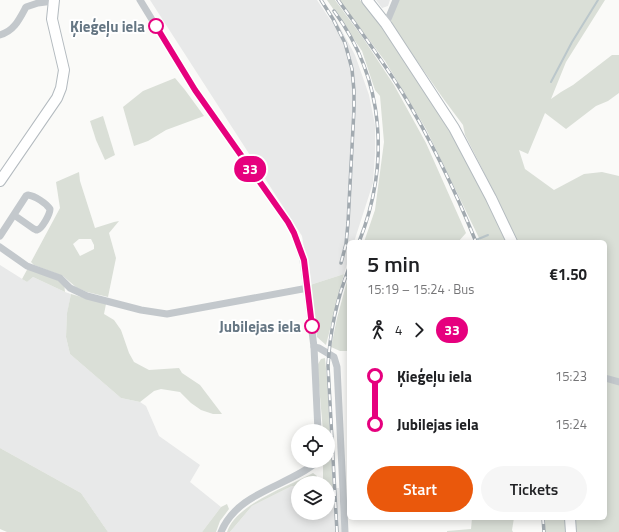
<!DOCTYPE html>
<meta charset="utf-8">
<style>
:root{--surface:#fff;--page:#f6f6f6;--text:#202124;--muted:#757577;--accent:#ea580c}
body{margin:0;font-family:"Titillium Web",sans-serif;background:var(--page);color:var(--text);height:100vh;display:flex;flex-direction:column;font-size:15px;white-space:nowrap}
*{box-sizing:border-box;margin:0}
p{font-size:13px;color:var(--muted)}
.icon{flex:none;width:22px;height:22px;fill:none;stroke:currentColor;stroke-width:2;stroke-linecap:round;stroke-linejoin:round}
.map{position:relative;flex:1;overflow:hidden}
.drawer{position:absolute;left:347px;top:240px;width:260px;height:280px;display:flex;flex-direction:column;background:var(--surface);border-radius:6px;box-shadow:0 2px 10px #0003}
.drawer>*{flex:none}
.badge{padding:0 8px;border-radius:13px;font-size:14px;line-height:26px}
.controls{position:absolute;left:291px;top:424px;display:grid;gap:8px}
.controls a{display:grid;place-items:center;width:44px;height:44px;border-radius:50%;background:var(--surface);box-shadow:0 2px 10px #0003;font-size:20px}
.map>.badge{position:absolute;translate:-50% -50%;box-shadow:0 0 0 2px #fff}
.legs{display:flex;align-items:center;gap:6px;height:44px;padding:0 20px;font-size:13px}
.legs p{margin-inline-start:auto}
.headline{display:flex;align-items:center;justify-content:space-between;height:68px;padding:0 20px}
h1{font-size:22px;font-weight:600;line-height:30px}
.button{display:flex;gap:8px;margin-top:auto;padding:8px 20px}
.button a{flex:1;height:46px;border-radius:24px;background:var(--accent);color:#fff;font-size:16px;font-weight:600;line-height:46px;text-align:center}
.button a+a{background:var(--page);color:var(--text)}
ul{padding:0 20px;list-style:none}
li{display:flex;align-items:center;gap:14px;height:48px;font-size:15px}
li i{display:grid;place-items:center;width:6px;height:100%;margin:0 5px;background:currentColor}
li i::after{content:'';width:10px;height:10px;margin:-5px;border:3px solid;border-radius:50%;background:var(--surface)}
li p{margin-inline-start:auto}
li:first-child i{background:linear-gradient(#0000 50%,currentColor 0)}
li:last-child i{background:linear-gradient(currentColor 50%,#0000 0)}
.map>svg:first-child{display:block}
.built{fill:#e8e9e9}
.green{fill:#dadfd7;fill-rule:evenodd}
.lines{fill:none;stroke-linecap:round;stroke-linejoin:round}
.stream{stroke:#bbc7cb;stroke-width:2}
.secondary-casing{stroke:#b3babf;stroke-width:12}
.minor{stroke:#c3c8cc;stroke-width:7}
.secondary{stroke:#fff;stroke-width:10}
.rail-casing{stroke:#a2aab0;stroke-width:3.5}
.rail{stroke:#fff;stroke-width:2;stroke-dasharray:6;stroke-linecap:butt}
.line-1-casing{stroke:#fff;stroke-width:9}
.line-1{stroke:#e6007e;stroke-width:6}
.stop-1-dot{fill:#fff;stroke:#e6007e;stroke-width:2}
.labels{text-anchor:middle;dominant-baseline:central;stroke-width:4;stroke-linejoin:round;paint-order:stroke}
.stop-label{font-size:15px;font-weight:bold;fill:#657683;stroke:#fff;text-anchor:end}
</style>
<div class="map">
<svg width="619" height="532" viewBox="0 0 619 532">
<rect width="100%" height="100%" fill="#fafaf8"/>
<g class="built">
<polygon points="150,0 317,0 331,21 335,18 355,55 369,95 375,125 375,153 373,183 354,242 349,242 349,257 344,274 310,285 302,236"/>
<polygon points="376,0 390,0 388,6 382,8"/>
<polygon points="0,265 27,282 33,277 65,292 71,294 67,314 66,337 70,354 121,398 140,402 146,406 159,436 200,465 190,482 221,507 202,532 108,532 81,493 0,448"/>
<polygon points="292,486 298,487 298,513 328,513 328,488 339,488 342,532 230,532 252,506"/>
</g>
<g class="green">
<polygon points="327,0 335,0 363,38 394,85 426,143 466,233 458,242 364,242 375,210 384,142 380,96 375,90 362,51"/>
<polygon points="339,0 360,0 380,25 438,112 487,196 506,242 481,242 426,129 385,61"/>
<polygon points="398,0 605,0 566,62 551,99 561,92 573,85 612,55 619,55 619,93 608,101 596,106 566,129 545,113 528,154 519,150 525,169 554,190 584,174 602,172 619,176 619,532 576,532 575,518 605,518 605,242 512,242 497,198 465,135 463,125 445,101 393,27 391,20"/>
<polygon points="175,78 185,90 204,116 166,130 148,141 134,146 123,107 143,91"/>
<polygon points="103,116 115,155 105,160 96,140 90,121"/>
<path d="M79,172L80,181L95,228L114,222L119,221L109,233L116,258L108,297L87,292L77,288L63,276L34,265L31,262L60,208L56,182ZM79,239H91L94,245V249L80,256L73,244Z"/>
<polygon points="28,268 64,283 65,292 33,277 27,282 22,279"/>
<polygon points="344,274 326,345 317,337 310,285"/>
<polygon points="349,274 349,351 340,351 331,347 337,318"/>
<polygon points="71,294 106,304 104,314 114,320 121,330 129,353 134,362 149,370 179,368 182,373 200,385 222,414 213,414 201,410 191,403 180,392 161,389 154,391 140,402 121,398 70,354 66,337 67,313"/>
<polygon points="325,358 327,379 333,488 328,488 328,483 323,483 323,461 328,461 328,431 323,431 318,374 318,364 321,359"/>
<polygon points="0,448 81,493 108,532 7,532 0,529"/>
<path d="M313,473L317,476L316,483H298V487L292,486L252,506L230,532H227C236,504 289,486 313,473Z"/>
<polygon points="227,504 229,509 220,521 216,532 202,532 221,507"/>
<polygon points="472,518 514,518 512,530 513,532 447,532 447,531 471,529"/>
<polygon points="544,518 567,518 568,532 545,532"/>
</g>
<g class="lines">
<g class="stream">
<polyline points="551,82 572,42 598,0"/>
<polyline points="471,242 488,235"/>
</g>
<defs>
<g id="secondary">
<polyline points="367,0 386,24 454,128 491,198 512,242"/>
<polyline points="0,181 57,98 61,88 64,70 52,19 54,0"/>
<polyline points="570,518 571,532"/>
</g>
</defs>
<use href="#secondary" class="secondary-casing"/>
<g class="minor">
<polyline points="140,0 195,90 288,222 294,233 303,260 314,347 319,348 334,357 337,367 345,532"/>
<polyline points="386,24 396,0"/>
<path d="M0,35C14,31 19,20 26,7L38,3L53,1"/>
<path d="M0,236L26,196L28,195C35,196 46,203 50,209C50,214 42,229 37,230C36,230 35,229 34,229L14,215"/>
<polyline points="0,247 27,266 60,278 70,288 87,296 141,310 167,314 308,288"/>
<polyline points="314,347 318,431"/>
<polyline points="605,378 619,382"/>
<path d="M221,532C238,491 288,487 318,461"/>
</g>
<use href="#secondary" class="secondary"/>
<defs>
<g id="rail">
<polyline points="321,0 333,19 345,43 352,69 354,91 354,109 348,223 346,244 341,263"/>
<path d="M338,0C360,30 382,60 402,92C431,140 455,190 476,242"/>
<path d="M334,11C385,80 390,164 359,242"/>
<polyline points="543,518 544,532"/>
<path d="M337,532L328,366C330,330 336,301 349,268"/>
</g>
</defs>
<use href="#rail" class="rail-casing"/>
<use href="#rail" class="rail"/>
</g>
<g class="lines">
<defs>
<polyline id="line-1" points="156,26 195,90 288,222 294,233 304,260 312,326"/>
</defs>
<use href="#line-1" class="line-1-casing"/>
<use href="#line-1" class="line-1"/>
</g>
<g class="stop-1-dot">
<circle cx="156" cy="26" r="7"/>
<circle cx="312" cy="326" r="7"/>
</g>
<g class="labels">
<g class="stop-label">
<text x="145" y="26">Ķieģeļu iela</text>
<text x="301" y="326">Jubilejas iela</text>
</g>
</g>
</svg>
<div class="controls">
<a><svg class="icon" aria-label="locate" viewBox="0 0 24 24"><circle cx="12" cy="12" r="6"/><path d="M12 2v4M12 18v4M2 12h4M18 12h4"/></svg></a>
<a><svg class="icon" aria-label="layers" viewBox="0 0 24 24"><path d="M12 4l9 5-9 5-9-5zM3 14l9 5 9-5"/></svg></a>
</div>
<b class="badge" style="left:250px;top:169px;background:#e6007e;color:#fff">33</b>
<section class="drawer">
<div class="headline"><div><h1>5 min</h1><p>15:19 – 15:24 · Bus</p></div><b>€1.50</b></div>
<div class="legs"><svg class="icon" aria-label="walk" viewBox="0 0 24 24"><circle cx="13" cy="4" r="2"/><path d="M13 8l-2 6 4 7M11 14l-3 7M7 12l3-4h3l4 4"/></svg>4<svg class="icon" aria-label="forward" viewBox="0 0 24 24"><path d="M9 5l7 7-7 7"/></svg><b class="badge" style="background:#e6007e;color:#fff">33</b></div>
<ul>
<li><i style="color:#e6007e"></i><b>Ķieģeļu iela</b><p>15:23</p></li>
<li><i style="color:#e6007e"></i><b>Jubilejas iela</b><p>15:24</p></li>
</ul>
<div class="button"><a>Start</a><a>Tickets</a></div>
</section>
</div>
